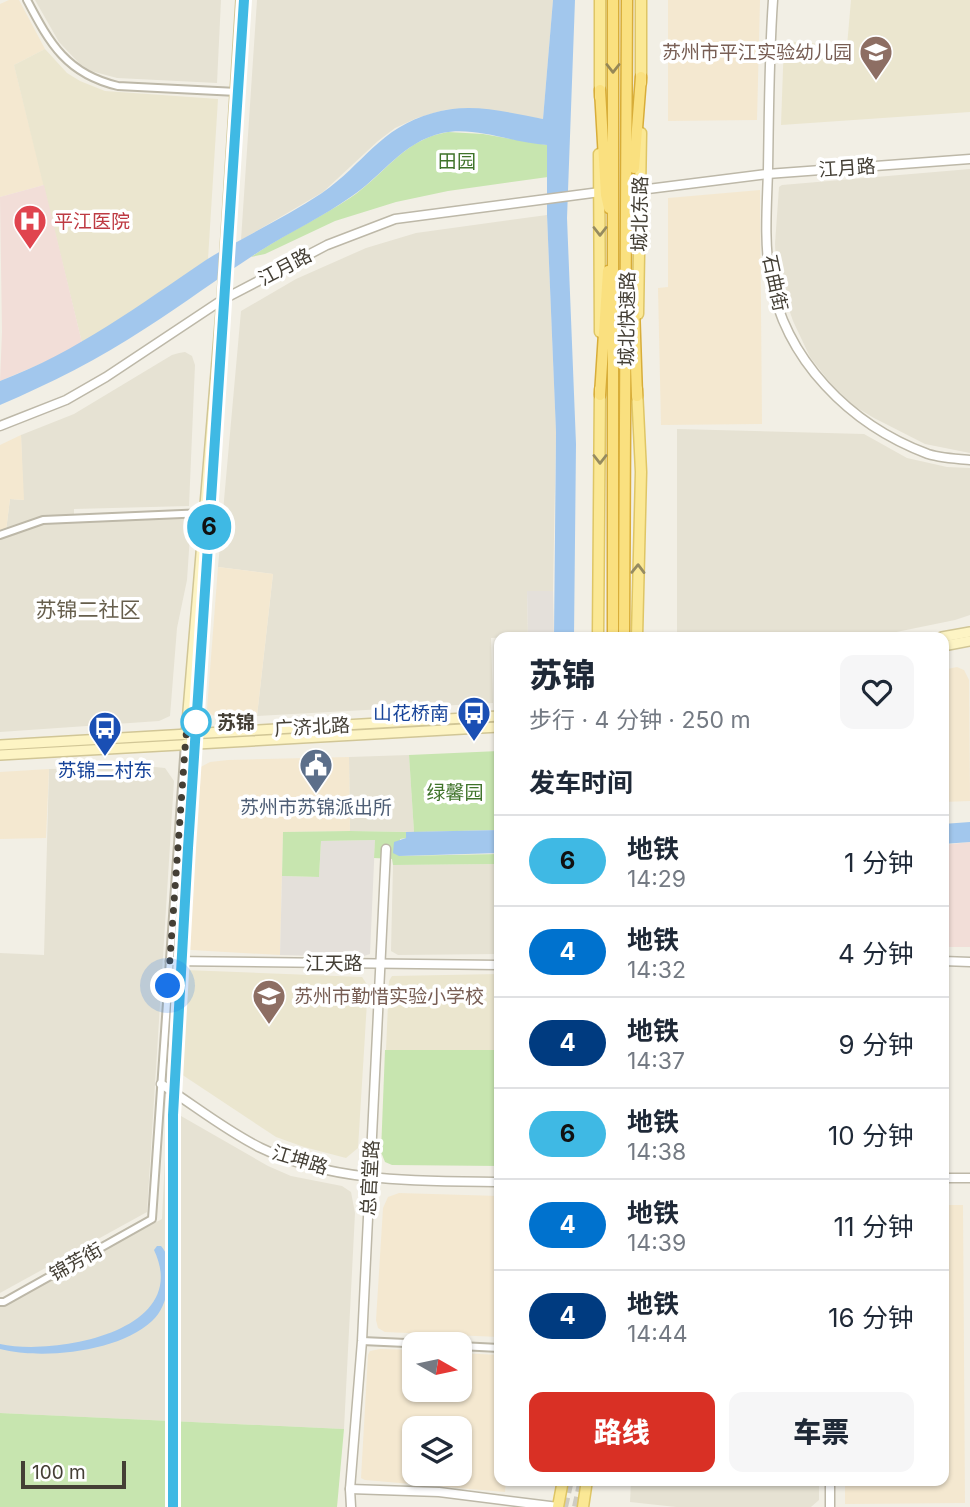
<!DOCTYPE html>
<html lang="zh">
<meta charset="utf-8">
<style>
:root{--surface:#fff;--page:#f6f6f7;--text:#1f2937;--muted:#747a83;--line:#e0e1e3;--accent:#d93025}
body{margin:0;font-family:Inter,"Noto Sans SC",sans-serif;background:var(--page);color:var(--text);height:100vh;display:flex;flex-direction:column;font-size:26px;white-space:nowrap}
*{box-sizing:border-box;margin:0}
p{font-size:23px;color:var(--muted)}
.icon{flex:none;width:38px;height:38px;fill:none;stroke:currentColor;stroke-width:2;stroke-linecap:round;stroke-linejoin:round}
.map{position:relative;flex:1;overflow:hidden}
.details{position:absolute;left:494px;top:632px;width:455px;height:854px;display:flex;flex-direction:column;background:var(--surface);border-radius:14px;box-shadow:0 2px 5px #0004}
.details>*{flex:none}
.badge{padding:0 14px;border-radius:23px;font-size:24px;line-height:46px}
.needle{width:46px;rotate:99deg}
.tools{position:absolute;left:402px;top:1332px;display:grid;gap:14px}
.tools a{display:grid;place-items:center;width:70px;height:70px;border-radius:14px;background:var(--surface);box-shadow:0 2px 5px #0004;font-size:35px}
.scale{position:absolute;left:21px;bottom:18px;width:105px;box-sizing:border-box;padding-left:7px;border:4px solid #443f35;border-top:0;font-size:19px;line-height:24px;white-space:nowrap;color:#443f35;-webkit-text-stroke:5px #fff;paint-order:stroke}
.you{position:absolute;width:35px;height:35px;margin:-18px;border:5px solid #fff;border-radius:50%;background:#1a73e8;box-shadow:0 0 0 10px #1a73e833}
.map>.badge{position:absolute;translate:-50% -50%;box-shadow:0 0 0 4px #fff}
h2{padding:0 35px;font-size:26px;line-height:63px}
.round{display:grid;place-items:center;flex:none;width:74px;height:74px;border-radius:14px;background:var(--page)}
.summary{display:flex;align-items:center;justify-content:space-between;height:119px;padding:0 35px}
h1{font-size:33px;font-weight:800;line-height:52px}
.action{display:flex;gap:14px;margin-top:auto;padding:14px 35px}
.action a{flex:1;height:80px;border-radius:14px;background:var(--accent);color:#fff;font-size:28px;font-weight:800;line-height:80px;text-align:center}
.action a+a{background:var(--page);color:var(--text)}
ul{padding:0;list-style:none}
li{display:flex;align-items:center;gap:21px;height:91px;padding:0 35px;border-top:2px solid var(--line)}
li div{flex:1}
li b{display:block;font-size:26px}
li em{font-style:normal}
li .badge{min-width:77px;font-weight:700;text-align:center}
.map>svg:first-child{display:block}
.residential{fill:#e6e2d3}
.commercial{fill:#f4e8d0;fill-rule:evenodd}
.industrial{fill:#e4e0da}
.education{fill:#ebe6cf}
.medical{fill:#f2ded8}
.green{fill:#c7e5af}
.water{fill:#a2c7ed}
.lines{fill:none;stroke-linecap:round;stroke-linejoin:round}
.trunk-tunnel{stroke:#cfccc2;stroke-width:10;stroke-dasharray:10 5;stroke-linecap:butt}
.minor-casing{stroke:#bdb8a8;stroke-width:10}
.tertiary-casing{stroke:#bdb8a8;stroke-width:11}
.secondary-casing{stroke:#d1c696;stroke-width:12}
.primary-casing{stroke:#dfc665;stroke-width:13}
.trunk-casing{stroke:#d8ad39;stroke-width:13}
.minor{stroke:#fff;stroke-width:6}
.tertiary{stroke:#fff;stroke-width:8}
.secondary{stroke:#fdf4c4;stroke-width:9}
.primary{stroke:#fbe895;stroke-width:10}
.trunk{stroke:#fae07f;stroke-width:10}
.oneway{stroke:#968756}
.oneway2{stroke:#968b60}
.line-casing{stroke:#fff;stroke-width:16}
.line{stroke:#3fb9e4;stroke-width:10}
.walk{stroke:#443f35;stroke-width:7;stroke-dasharray:0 12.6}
.stop-dot{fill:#fff;stroke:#3fb9e4;stroke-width:3.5}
.labels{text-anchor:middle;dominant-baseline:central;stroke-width:7;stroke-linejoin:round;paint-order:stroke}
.education-label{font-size:19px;fill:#785e54;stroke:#fff;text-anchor:end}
.park-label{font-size:19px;fill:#3f732a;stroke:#fff}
.street-label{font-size:19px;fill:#443f35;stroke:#fff}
.health-label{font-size:19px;fill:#be3a42;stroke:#fff;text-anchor:start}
.transit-label{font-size:19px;fill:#164399;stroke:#fff;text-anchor:end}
.stop-label{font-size:19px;font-weight:bold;fill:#443f35;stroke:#fff;text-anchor:start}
.service-label{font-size:19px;fill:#4e5e75;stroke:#fff}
.neighbourhood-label{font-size:21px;fill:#665e4c;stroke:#fff}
</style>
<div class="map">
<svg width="970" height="1507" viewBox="0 0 970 1507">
<rect width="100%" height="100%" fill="#f2efe5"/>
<g class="residential">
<polygon points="35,0 221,0 217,83 117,78 91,71 80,64 59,42"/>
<polygon points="257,0 553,0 543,119 466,108 444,110 417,118 395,128 378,141 323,192 241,240"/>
<polygon points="970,169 970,453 925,444 874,418 854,406 831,384 810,357 793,321 781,286 776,263 775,244 779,187 782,185"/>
<polygon points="547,215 556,432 553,591 527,591 528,636 491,638 493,703 257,716 273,574 218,567 241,311 296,279 366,248 416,233"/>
<polygon points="179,353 185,352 192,356 195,365 189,506 74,509 74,518 185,518 191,520 187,580 177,628 170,716 159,721 0,732 0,530 6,531 10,499 23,500 21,435 74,414 172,355"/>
<polygon points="677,429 864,434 907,458 947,467 970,468 970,615 955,620 872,637 677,637"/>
<polygon points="409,755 414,832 350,831 349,757"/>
<polygon points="155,767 165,768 174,781 147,1212 0,1293 0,953 44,955 49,769"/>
<polygon points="499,864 499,954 398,955 391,951 393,865"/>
<polygon points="174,1112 268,1166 291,1176 342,1186 351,1192 355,1213 344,1429 0,1413 0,1306 162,1219 167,1117 168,1113"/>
<polygon points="631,1481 819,1481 819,1500 811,1507 676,1507 630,1502"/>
</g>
<g class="commercial">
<polygon points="9,0 19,0 45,49 14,65 44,185 0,197 0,4"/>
<polygon points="668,0 760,0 757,120 668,121"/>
<polygon points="760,190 762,424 661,425 658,288 668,287 668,198"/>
<polygon points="21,435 24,500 10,499 6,531 0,530 0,445"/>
<polygon points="218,567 273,574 257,716 219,717 212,715 207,709"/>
<polygon points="957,667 964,670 969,680 970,801 943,802 943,670"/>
<polygon points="349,757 350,831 283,832 280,955 174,949 187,783 195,770 210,762 228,760"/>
<polygon points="49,769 46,838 0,839 0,772"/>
<polygon points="399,1193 499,1196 499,1337 385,1332 378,1328 376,1320 383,1208 388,1197"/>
<polygon points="943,1205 963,1205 965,1503 845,1504 845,1481 943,1480"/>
<path d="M380,1349L415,1350V1390H460V1353L499,1355V1480L506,1481L505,1492L365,1480L361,1478L368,1355L370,1351ZM415,1428H460V1474H415Z"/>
</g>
<g class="industrial">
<polygon points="527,591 553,591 554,637 513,637 528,636"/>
<polygon points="375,840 370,954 361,957 280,955 282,876 319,877 321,841"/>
</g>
<g class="education">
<polygon points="851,0 970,0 970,112 781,125 784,41 847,46"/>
<polygon points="45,49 67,73 80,81 105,91 218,99 208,259 121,320 82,343 14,65"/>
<polygon points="185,970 362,977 368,986 358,1148 346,1158 304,1147 276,1137 169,1066 174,980 176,974"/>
<polygon points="499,974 499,1050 386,1050 389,981 392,976"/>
</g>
<g class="medical">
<polygon points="44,185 82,343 52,359 0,381 2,332 0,197"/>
<polygon points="970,842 970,947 943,947 943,845"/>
</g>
<g class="green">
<path d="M448,132L483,134L547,145L548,177L448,191L396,202L335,221L265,254L251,257C283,235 318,219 350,198C386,174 403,139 448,132Z"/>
<polygon points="499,751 499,830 414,832 409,755"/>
<polygon points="350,831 406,832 406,838 400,839 399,856 499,854 499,864 393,865 392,859 374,858 375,840 321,841 319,877 282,876 283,832"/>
<polygon points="385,1050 499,1050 499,1166 392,1165 385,1162 381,1152"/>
<polygon points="0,1413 344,1429 337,1507 0,1507"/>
</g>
<g class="water">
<path d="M553,0H575L567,218L576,444L574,637H554L556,432L547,215V145C513,143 476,126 442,133C403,142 383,175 352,196C323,217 290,232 260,251C221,276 185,303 146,328C99,359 51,383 0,405V381C77,352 139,305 206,260C244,236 285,218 322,193C364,164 379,128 433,113C469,102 507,112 543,119Z"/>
<polygon points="970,822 970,842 943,844 943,824"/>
<polygon points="499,830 499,853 399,856 393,853 394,842 406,838 406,832"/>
<path d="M157,1246H161C171,1257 171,1274 168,1288C166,1300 161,1313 152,1321C119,1352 42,1360 0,1349V1344C54,1356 193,1332 154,1250Z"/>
</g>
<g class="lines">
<g class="trunk-tunnel">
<polyline points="563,1507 569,1480"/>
<polyline points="577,1507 582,1484"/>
</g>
<defs>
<g id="minor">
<path d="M27,0C50,44 67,74 118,86L237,92"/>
<polyline points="0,535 43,520 205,513"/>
<polyline points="0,1302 4,1302 152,1219 185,743"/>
<polyline points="362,1341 428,1344"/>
<polyline points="460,1346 499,1348"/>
</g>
<g id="tertiary">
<path d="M773,0C769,57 769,113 768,170C767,205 764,241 770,276C785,360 850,425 928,454C941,458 957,459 970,460"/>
<polyline points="640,190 767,174 970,159"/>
<polyline points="0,426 66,400 106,377 222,300 327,245 395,219 600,192"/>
<polyline points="170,961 499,965"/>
<polyline points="943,961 970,962"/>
<path d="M161,1084C194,1105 226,1131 261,1148C333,1183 420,1181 499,1182"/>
<polyline points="943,1178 970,1178"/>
<polyline points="830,1480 830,1507"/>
<polyline points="350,1489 439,1492 558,1507"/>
<polyline points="351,1507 350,1489 362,1341 386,849"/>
</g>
<g id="secondary">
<polyline points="942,637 970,632"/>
<polyline points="943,646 970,641"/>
<polyline points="186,735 222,300 241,0"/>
<polyline points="0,745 499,716"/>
<polyline points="0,755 499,727"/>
</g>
<g id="primary">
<polyline points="600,0 600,97"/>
<polyline points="641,83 641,0"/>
<polyline points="599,154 600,332"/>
<polyline points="638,314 641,133"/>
<polyline points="598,637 600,389"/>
<polyline points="637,637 641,472 637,389"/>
<polyline points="558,1507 563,1480"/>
<polyline points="583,1507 587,1480"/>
</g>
<g id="trunk">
<polyline points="600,90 606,195 609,208"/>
<polyline points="634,168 641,77"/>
<polyline points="633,277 637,396"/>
<polyline points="600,395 608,271"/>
<polyline points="613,637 613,0"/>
<polyline points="624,637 627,0"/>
</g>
</defs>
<use href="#minor" class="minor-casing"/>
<use href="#tertiary" class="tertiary-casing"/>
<use href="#secondary" class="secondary-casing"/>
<use href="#primary" class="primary-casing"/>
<use href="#trunk" class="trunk-casing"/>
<use href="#minor" class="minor"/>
<use href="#tertiary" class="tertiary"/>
<use href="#secondary" class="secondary"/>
<use href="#primary" class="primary"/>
<use href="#trunk" class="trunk"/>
</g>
<defs><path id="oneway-chevron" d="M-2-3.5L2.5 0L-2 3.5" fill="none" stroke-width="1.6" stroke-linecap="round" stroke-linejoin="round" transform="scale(1.75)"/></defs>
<use class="oneway" href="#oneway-chevron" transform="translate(613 68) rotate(90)"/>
<g class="oneway2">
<use href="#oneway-chevron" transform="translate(600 231) rotate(90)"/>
<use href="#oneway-chevron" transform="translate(600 459) rotate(90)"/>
<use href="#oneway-chevron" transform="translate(638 569) rotate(-89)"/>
</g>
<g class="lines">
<defs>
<polyline id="line" points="173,1507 173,1115 188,848 244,0"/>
</defs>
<use href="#line" class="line-casing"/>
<use href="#line" class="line"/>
<polyline class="walk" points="168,986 186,735 196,722"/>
</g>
<defs>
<symbol id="school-pin" viewBox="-11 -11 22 30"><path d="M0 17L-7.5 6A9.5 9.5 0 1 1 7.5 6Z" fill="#8d6e63" stroke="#fff"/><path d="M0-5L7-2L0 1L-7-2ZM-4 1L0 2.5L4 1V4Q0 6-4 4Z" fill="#fff"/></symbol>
<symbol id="hospital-pin" viewBox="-11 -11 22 30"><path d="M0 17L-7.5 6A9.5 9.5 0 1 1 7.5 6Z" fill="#e0444e" stroke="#fff"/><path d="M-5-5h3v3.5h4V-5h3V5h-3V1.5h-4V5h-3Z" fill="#fff"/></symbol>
<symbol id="bus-pin" viewBox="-11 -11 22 30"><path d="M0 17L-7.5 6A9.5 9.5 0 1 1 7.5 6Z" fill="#1a4fb4" stroke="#fff"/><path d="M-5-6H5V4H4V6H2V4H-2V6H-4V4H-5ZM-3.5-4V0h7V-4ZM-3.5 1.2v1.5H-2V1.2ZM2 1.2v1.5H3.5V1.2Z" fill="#fff"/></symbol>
<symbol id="civic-pin" viewBox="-11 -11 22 30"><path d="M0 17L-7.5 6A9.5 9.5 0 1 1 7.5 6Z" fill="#5c6f8a" stroke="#fff"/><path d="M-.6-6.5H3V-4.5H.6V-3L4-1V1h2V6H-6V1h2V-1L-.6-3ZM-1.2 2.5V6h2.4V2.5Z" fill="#fff"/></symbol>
</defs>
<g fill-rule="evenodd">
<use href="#school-pin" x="857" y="33" width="38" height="52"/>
<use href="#hospital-pin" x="11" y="202" width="38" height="52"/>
<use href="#bus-pin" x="455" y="694" width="38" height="52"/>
<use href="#bus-pin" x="86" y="709" width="38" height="52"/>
<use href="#civic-pin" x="297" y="746" width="38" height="52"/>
<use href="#school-pin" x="250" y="977" width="38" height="52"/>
</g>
<circle class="stop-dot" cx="196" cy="722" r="14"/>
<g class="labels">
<g class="education-label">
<text x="852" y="52">苏州市平江实验幼儿园</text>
<text x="294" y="996" text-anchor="start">苏州市勤惜实验小学校</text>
</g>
<g class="park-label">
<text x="457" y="161">田园</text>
<text x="455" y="792">绿馨园</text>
</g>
<g class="street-label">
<text transform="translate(847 168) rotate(-4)">江月路</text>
<text transform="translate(640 214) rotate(-89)">城北东路</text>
<text transform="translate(285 267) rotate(-28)">江月路</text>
<text transform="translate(775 283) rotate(78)">石曲街</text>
<text transform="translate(627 319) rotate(-89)">城北快速路</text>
<text transform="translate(312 727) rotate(-3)">广济北路</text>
<text x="334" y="963">江天路</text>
<text transform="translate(300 1160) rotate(17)">江坤路</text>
<text transform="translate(370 1178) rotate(-87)">总官堂路</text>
<text transform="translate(76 1262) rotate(-29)">锦芳街</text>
</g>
<g class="health-label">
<text x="54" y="221">平江医院</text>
</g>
<g class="transit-label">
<text x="449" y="713">山花桥南</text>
<text x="105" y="770" text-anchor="middle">苏锦二村东</text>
</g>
<g class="stop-label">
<text x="217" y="722">苏锦</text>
</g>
<g class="service-label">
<text x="316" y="807">苏州市苏锦派出所</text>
</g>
<g class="neighbourhood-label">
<text x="88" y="609">苏锦二社区</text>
</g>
</g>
</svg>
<div class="tools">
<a><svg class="needle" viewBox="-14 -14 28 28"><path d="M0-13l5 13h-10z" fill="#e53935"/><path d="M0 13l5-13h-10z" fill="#747a83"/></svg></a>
<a><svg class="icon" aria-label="layers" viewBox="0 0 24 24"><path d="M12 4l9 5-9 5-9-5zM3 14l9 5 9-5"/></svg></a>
</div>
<div class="scale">100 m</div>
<div class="you" style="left:168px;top:986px"></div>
<b class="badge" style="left:209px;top:527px;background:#3fb9e4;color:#111">6</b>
<section class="details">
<div class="summary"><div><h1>苏锦</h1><p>步行 · 4 分钟 · 250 m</p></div><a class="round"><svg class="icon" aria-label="heart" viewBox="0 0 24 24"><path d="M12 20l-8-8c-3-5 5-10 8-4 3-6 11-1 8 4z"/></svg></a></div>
<h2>发车时间</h2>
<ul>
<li><span class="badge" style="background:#3fb9e4;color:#111">6</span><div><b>地铁</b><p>14:29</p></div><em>1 分钟</em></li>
<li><span class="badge" style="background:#0072ce;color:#fff">4</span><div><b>地铁</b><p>14:32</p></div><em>4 分钟</em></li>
<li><span class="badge" style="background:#003b80;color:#fff">4</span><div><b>地铁</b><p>14:37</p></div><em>9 分钟</em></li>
<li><span class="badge" style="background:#3fb9e4;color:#111">6</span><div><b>地铁</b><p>14:38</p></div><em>10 分钟</em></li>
<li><span class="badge" style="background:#0072ce;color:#fff">4</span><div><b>地铁</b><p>14:39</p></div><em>11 分钟</em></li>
<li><span class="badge" style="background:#003b80;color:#fff">4</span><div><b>地铁</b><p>14:44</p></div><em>16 分钟</em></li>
</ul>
<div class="action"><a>路线</a><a>车票</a></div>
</section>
</div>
